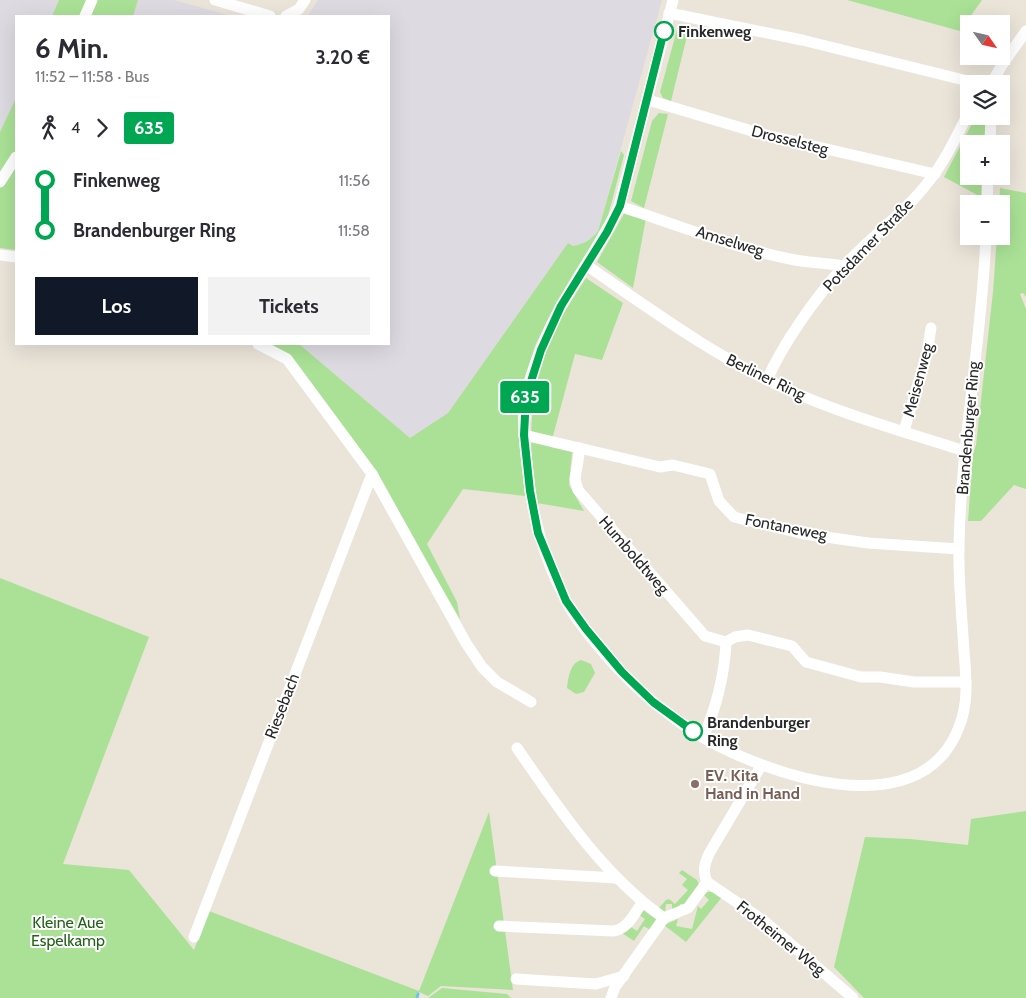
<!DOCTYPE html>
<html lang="de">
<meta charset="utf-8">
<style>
:root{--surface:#fff;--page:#f2f2f3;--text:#2b2b33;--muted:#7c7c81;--accent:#111827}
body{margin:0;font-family:Cabin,sans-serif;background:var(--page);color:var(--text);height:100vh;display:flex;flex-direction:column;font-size:19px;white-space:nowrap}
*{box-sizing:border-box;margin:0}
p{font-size:16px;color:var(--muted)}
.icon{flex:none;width:28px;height:28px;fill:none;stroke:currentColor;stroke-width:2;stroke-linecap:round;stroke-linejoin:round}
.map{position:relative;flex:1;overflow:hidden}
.drawer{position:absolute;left:15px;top:15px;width:375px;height:330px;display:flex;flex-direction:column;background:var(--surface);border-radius:0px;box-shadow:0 5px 20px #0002}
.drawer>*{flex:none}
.badge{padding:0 10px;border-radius:4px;font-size:18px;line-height:32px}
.needle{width:32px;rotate:124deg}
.fabs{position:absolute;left:960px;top:15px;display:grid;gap:10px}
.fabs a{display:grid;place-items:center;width:50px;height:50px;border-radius:0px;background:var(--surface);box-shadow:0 5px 20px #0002;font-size:25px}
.map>.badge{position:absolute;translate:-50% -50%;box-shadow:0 0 0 2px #fff}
.legs{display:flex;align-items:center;gap:8px;height:55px;padding:0 20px;font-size:16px}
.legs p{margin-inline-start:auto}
.head{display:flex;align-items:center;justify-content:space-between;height:85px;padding:0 20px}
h1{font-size:28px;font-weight:700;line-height:38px}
.action{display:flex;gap:10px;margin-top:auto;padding:10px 20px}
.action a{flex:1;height:58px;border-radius:0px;background:var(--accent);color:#fff;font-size:20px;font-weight:700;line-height:58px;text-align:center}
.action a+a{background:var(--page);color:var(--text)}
ul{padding:0 20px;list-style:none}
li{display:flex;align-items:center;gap:18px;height:50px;font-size:19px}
li i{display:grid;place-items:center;width:8px;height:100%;margin:0 6px;background:currentColor}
li i::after{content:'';width:12px;height:12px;margin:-6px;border:4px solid;border-radius:50%;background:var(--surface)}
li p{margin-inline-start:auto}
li:first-child i{background:linear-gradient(#0000 50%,currentColor 0)}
li:last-child i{background:linear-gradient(currentColor 50%,#0000 0)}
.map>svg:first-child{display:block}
.industrial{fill:#dddae2}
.green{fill:#aae196}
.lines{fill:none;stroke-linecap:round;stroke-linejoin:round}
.stream{stroke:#6cc2ec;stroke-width:3}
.minor{stroke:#fff;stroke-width:11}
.line-1-casing{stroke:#fff;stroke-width:11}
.line-1{stroke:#00a651;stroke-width:8}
.stop-1-dot{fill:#fff;stroke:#00a651;stroke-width:2.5}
.education-dot{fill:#8d6e63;stroke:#fff;stroke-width:2}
.labels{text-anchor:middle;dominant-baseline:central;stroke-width:4;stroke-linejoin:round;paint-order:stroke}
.stop-label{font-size:16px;font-weight:bold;fill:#282828;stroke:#fff;text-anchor:start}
.street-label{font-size:16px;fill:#282828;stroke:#fff}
.education-label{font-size:16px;font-weight:bold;fill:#785e54;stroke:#fff;text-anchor:start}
.park-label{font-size:16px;fill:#24621a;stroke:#fff}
</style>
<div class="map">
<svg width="1026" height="998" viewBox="0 0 1026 998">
<rect width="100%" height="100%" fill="#eae4d9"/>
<g class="industrial">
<polygon points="0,0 59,0 52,16 16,16 16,98 0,132"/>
<polygon points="138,0 174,0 231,16 133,16"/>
<polygon points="318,0 662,0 598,231 593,237 581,245 573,246 568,243 448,413 410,438 299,344 389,344 389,16 305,16 309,14"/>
</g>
<g class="green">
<polygon points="59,0 138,0 133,16 52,16"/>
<polygon points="847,0 982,0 960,31"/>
<polygon points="690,24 671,101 663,98 660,92 678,26"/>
<polygon points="16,98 16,250 0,248 0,132"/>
<polygon points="659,113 668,114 644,208 631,201 652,121"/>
<polygon points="976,116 986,116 984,144 969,144 969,176 982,176 981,197 944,177"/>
<path d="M621,151L624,155L608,216L593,247L557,301L535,346L519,397L520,444L525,496L463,489L427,544L457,602L460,619L379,480L288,357L265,344H299L410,438L448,413L568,243L573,246C584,244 591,240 598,231Z"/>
<polygon points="1000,188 1026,193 1026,297 1023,293 1020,294 1026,309 1026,489 1014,485 981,521 968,521 973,454 976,445 993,292 997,236 1001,236 1001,204 999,204"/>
<polygon points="625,212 646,218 633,288 597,262"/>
<path d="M586,278L623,303L602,360L575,354L550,447L572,452L569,485L584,511L537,503C528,449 528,400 547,348C556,323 572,300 586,278Z"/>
<polygon points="0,578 149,637 63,864 129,870 194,950 209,911 419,991 489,812 513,990 441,986 428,996 419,992 417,998 0,998"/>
<path d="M581,660L591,664L595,673L584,692L576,694L567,688C568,678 570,663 581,660Z"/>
<polygon points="1026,811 1026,998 864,998 834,967 865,837 910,839 968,845 971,819"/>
<polygon points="682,870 697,880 699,885 686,905 680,904 679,908 672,912 672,904 666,904 665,912 658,909 666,900 669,899 675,904 688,890 682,885 687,879 679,873"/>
<polygon points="708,892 714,892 722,897 686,942 664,925 678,919 676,926 692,929 698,906 701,909 709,900 704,895"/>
<polygon points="643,910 657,920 650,930 644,926 634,941 622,933 631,927 637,931 645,919 639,915"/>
<polygon points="442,988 507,994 511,998 428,998"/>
</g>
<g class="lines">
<polyline class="stream" points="417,998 418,994"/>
<g class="minor">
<polyline points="215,0 270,16"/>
<path d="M673,0L619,206C603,240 581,270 563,303C548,329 533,365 526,394C521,419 525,447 528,472C532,517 544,558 565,599C576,621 595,643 611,661C636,689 666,714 697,734C763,774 920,830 959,727C969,703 966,676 964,651C962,616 958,580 959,545C961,441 982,340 986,236"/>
<polyline points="669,13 802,40 980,84"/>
<polyline points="85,16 92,0"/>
<polyline points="286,16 299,9 305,0"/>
<polyline points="991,84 1002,65 1026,31"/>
<polyline points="648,100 762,134 935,174"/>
<polyline points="990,144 991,116"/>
<polyline points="0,182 16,157"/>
<polyline points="987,204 988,176"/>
<path d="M619,206C675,224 737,249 795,260C811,263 827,263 844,266"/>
<polyline points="0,255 16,257"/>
<path d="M586,265C649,308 712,355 782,387C840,414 903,431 964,451"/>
<polyline points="258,344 287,359 372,474 466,643 482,667 497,682 531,702"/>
<path d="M767,380C783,343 816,297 843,267C870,237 905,213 929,181C946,160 957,135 969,112"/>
<polyline points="904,431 927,353 931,328"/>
<polyline points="524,435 660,467 673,465 710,474 719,501 734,517 804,534 868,543 959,549"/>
<polyline points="580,448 575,479 578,490 705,636 726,642 735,637 748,635 792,646 806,662 861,677 880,677 914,682 966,682"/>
<path d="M703,737C716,710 725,672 726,642"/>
<path d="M517,748C560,810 602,874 664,918L688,908L707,882"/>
<path d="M761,766L710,852C705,862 702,871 707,882L764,921L853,998"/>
<polyline points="495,871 616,878"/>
<path d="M499,926L613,931C628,929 634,914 642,903"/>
<polyline points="194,937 372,474"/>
<polyline points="516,979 596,984 624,976"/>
<polyline points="611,998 615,987 664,918"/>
</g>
</g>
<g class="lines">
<defs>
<polyline id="line-1" points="664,31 620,206 607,232 561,306 541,350 526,397 524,435 530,491 538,533 566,601 586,629 622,672 653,702 693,731"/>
</defs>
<use href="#line-1" class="line-1-casing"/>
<use href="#line-1" class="line-1"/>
</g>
<g class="stop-1-dot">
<circle cx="664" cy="31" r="9"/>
<circle cx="693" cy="731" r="9"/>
</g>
<circle class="education-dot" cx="695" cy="784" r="5"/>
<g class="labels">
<g class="stop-label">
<text x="678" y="31">Finkenweg</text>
<text x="707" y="722">Brandenburger<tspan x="707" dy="18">Ring</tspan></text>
</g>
<g class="street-label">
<text transform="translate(790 140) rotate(14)">Drosselsteg</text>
<text transform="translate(730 241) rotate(17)">Amselweg</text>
<text transform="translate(868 245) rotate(-46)">Potsdamer Straße</text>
<text transform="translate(766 377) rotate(26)">Berliner Ring</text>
<text transform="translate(918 380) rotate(-75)">Meisenweg</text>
<text transform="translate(968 428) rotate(-85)">Brandenburger Ring</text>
<text transform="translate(786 527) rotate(11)">Fontaneweg</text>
<text transform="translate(634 555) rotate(49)">Humboldtweg</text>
<text transform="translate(282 706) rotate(-69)">Riesebach</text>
<text transform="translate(781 938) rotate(39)">Frotheimer Weg</text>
</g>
<g class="education-label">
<text x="705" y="775">EV. Kita<tspan x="705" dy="18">Hand in Hand</tspan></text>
</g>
<g class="park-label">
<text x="68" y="922">Kleine Aue<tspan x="68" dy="18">Espelkamp</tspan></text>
</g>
</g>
</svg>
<div class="fabs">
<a><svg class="needle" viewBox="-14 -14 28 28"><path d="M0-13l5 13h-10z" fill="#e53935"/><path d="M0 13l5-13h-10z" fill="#7c7c81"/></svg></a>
<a><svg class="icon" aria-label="layers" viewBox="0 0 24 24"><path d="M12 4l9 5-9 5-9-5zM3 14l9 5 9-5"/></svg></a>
<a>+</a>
<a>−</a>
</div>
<b class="badge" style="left:525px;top:397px;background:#00a651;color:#fff">635</b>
<section class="drawer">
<div class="head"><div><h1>6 Min.</h1><p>11:52 – 11:58 · Bus</p></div><b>3.20 €</b></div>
<div class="legs"><svg class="icon" aria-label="walk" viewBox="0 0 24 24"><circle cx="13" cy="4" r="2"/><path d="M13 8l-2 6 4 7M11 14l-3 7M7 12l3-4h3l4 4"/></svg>4<svg class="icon" aria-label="forward" viewBox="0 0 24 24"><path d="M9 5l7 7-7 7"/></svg><b class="badge" style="background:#00a651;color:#fff">635</b></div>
<ul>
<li><i style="color:#00a651"></i><b>Finkenweg</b><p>11:56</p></li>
<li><i style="color:#00a651"></i><b>Brandenburger Ring</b><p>11:58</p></li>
</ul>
<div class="action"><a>Los</a><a>Tickets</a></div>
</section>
</div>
